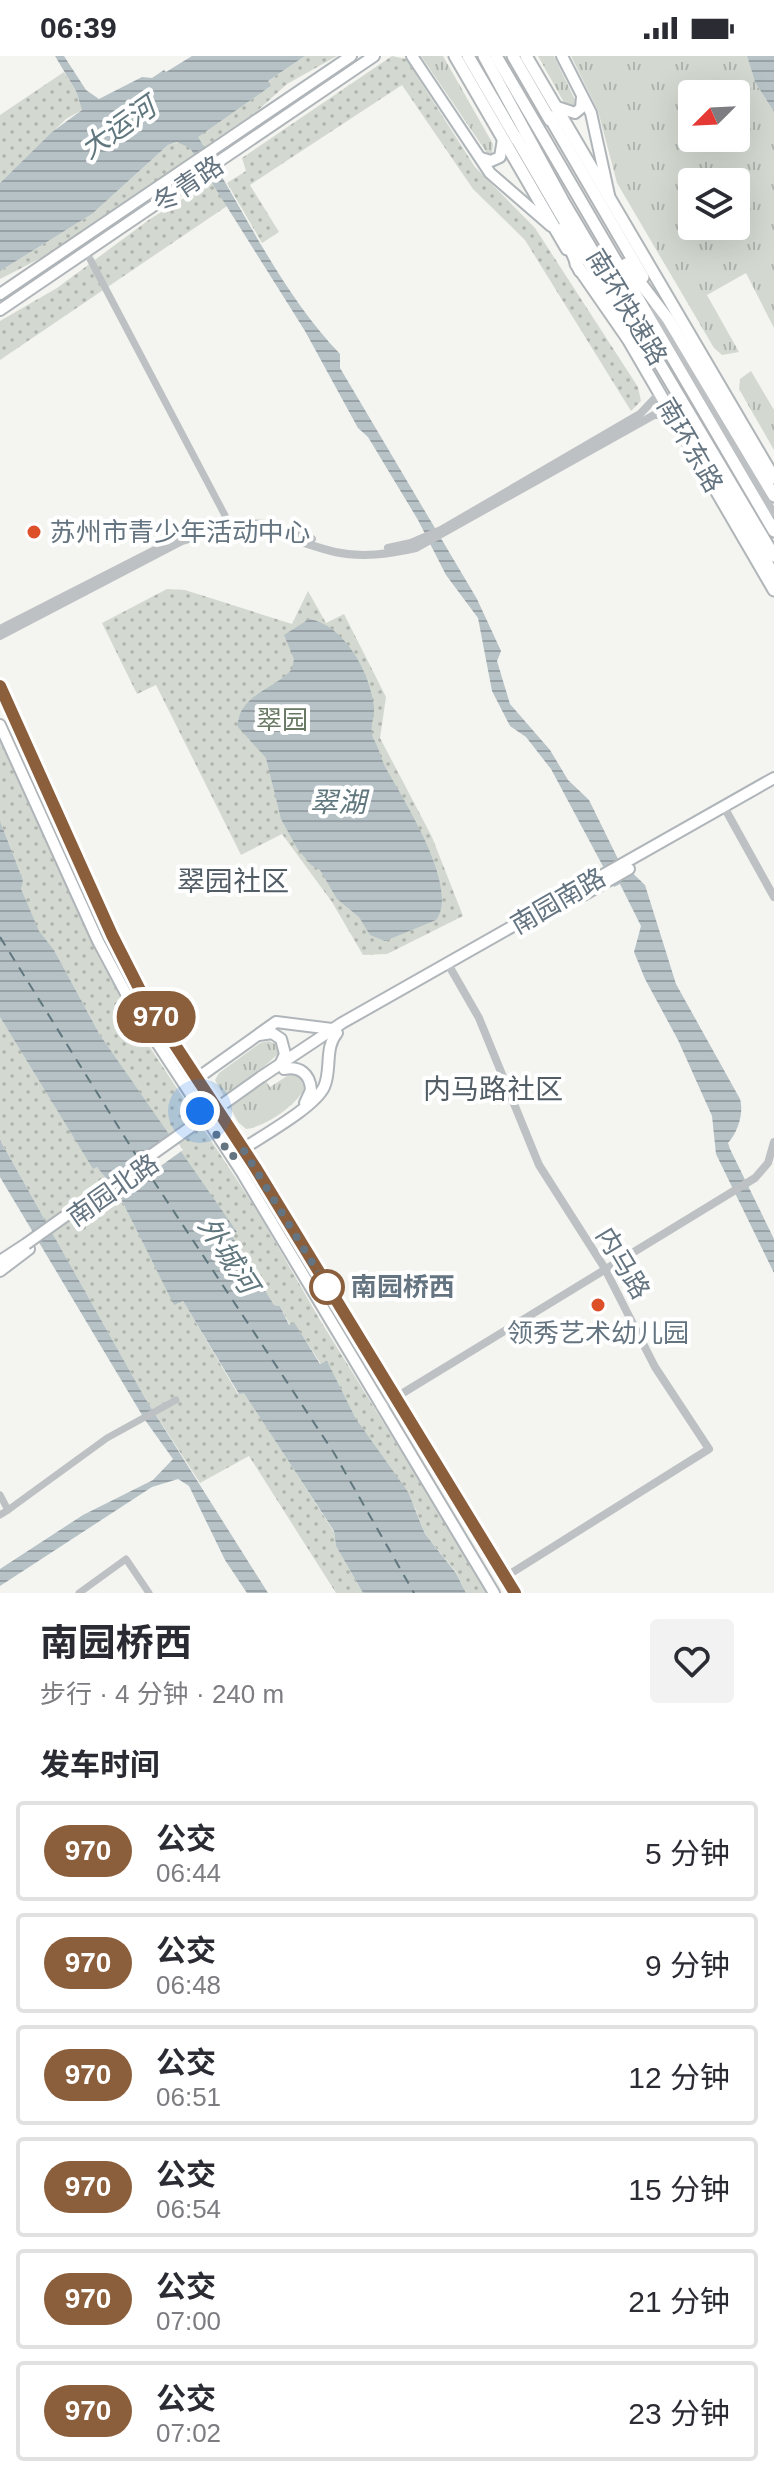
<!DOCTYPE html>
<html lang="zh">
<meta charset="utf-8">
<style>
:root{--surface:#fff;--page:#f2f2f3;--text:#2b2b33;--muted:#7c7c81;--line:#e1e1e2}
body{margin:0;font-family:Helvetica,"Noto Sans SC",sans-serif;background:var(--page);color:var(--text);height:100vh;display:flex;flex-direction:column;font-size:30px;white-space:nowrap}
*{box-sizing:border-box;margin:0}
p{font-size:26px;color:var(--muted)}
.icon{flex:none;width:44px;height:44px;fill:none;stroke:currentColor;stroke-width:2;stroke-linecap:round;stroke-linejoin:round}
.map{position:relative;height:1537px;overflow:hidden}
.drawer{display:flex;flex-direction:column;background:var(--surface);flex:1}
.drawer>*{flex:none}
.badge{padding:0 16px;border-radius:26px;font-size:28px;line-height:52px}
.needle{width:52px;rotate:246deg}
.fabs{position:absolute;left:678px;top:24px;display:grid;gap:16px}
.fabs a{display:grid;place-items:center;width:72px;height:72px;border-radius:8px;background:var(--surface);box-shadow:0 8px 32px #0002;font-size:40px}
.you{position:absolute;width:40px;height:40px;margin:-20px;border:6px solid #fff;border-radius:50%;background:#1a73e8;box-shadow:0 0 0 12px #1a73e833}
.map>.badge{position:absolute;translate:-50% -50%;box-shadow:0 0 0 4px #fff}
h2{padding:0 40px;font-size:30px;line-height:72px}
.round{display:grid;place-items:center;flex:none;width:84px;height:84px;border-radius:8px;background:var(--page)}
.summary{display:flex;align-items:center;justify-content:space-between;height:136px;padding:0 40px}
h1{font-size:38px;font-weight:700;line-height:60px}
ul{padding:0;list-style:none}
li{display:flex;align-items:center;gap:24px;height:100px;margin:0 16px 12px;padding:0 24px;border:4px solid var(--line);border-radius:8px}
li div{flex:1}
li b{display:block;font-size:30px}
li em{font-style:normal}
li .badge{min-width:88px;font-weight:700;text-align:center}
.status{display:flex;justify-content:space-between;align-items:center;height:56px;padding:0 40px;background:var(--surface);direction:ltr}
.status svg{height:22px;fill:currentColor}
.map>svg:first-child{display:block}
.grass{fill:url(#grass-tufts);fill-rule:evenodd}
.park{fill:url(#park-dots)}
.water{fill:url(#water-rules)}
.pier{fill:#f4f4f0}
.lines{fill:none;stroke-linecap:round;stroke-linejoin:round}
.ferry{stroke:#60777e;stroke-width:2;stroke-dasharray:10 8;stroke-linecap:butt}
.secondary-casing{stroke:#afb5b9;stroke-width:14}
.primary-casing{stroke:#b0b5b8;stroke-width:15}
.trunk-casing{stroke:#b0b4b7;stroke-width:15}
.minor{stroke:#bdc1c4;stroke-width:7}
.tertiary{stroke:#bdc1c4;stroke-width:8}
.secondary{stroke:#fff;stroke-width:10}
.primary{stroke:#fff;stroke-width:11}
.trunk{stroke:#fff;stroke-width:11}
.secondary-bridge-casing{stroke:#afb5b9;stroke-width:14;stroke-linecap:butt}
.secondary-bridge{stroke:#fff;stroke-width:10}
.line-casing{stroke:#fff;stroke-width:18}
.line{stroke:#8b5e3c;stroke-width:12}
.walk{stroke:#647480;stroke-width:8;stroke-dasharray:0 14.4}
.poi-dot{fill:#dc4f29;stroke:#fff;stroke-width:3}
.stop-dot{fill:#fff;stroke:#8b5e3c;stroke-width:4}
.labels{text-anchor:middle;dominant-baseline:central;stroke-width:8;stroke-linejoin:round;paint-order:stroke}
.street-label{font-size:26px;fill:#647480;stroke:#fff}
.poi-label{font-size:26px;fill:#647480;stroke:#fff;text-anchor:start}
.park-label{font-size:26px;fill:#677863;stroke:#fff}
.stop-label{font-size:26px;font-weight:bold;fill:#647480;stroke:#fff;text-anchor:start}
.water-label{font-size:28px;font-style:italic;fill:#60777e;stroke:#fff}
.neighbourhood-label{font-size:28px;fill:#525d66;stroke:#fff}
</style>
<div class="status"><b>06:39</b><svg viewBox="0 0 49 12"><path d="M0 12V9h3v3zM5 12V6h3v6zM10 12V3h3v9zM15 12V0h3v12zM26 1h20v11H26zM47 4h2v5h-2z"/></svg></div>
<div class="map">
<svg width="774" height="1537" viewBox="0 0 774 1537">
<defs>
<pattern id="grass-tufts" width="24" height="20" patternUnits="userSpaceOnUse" patternTransform="scale(2)"><rect width="24" height="20" fill="#d3d9d0"/><path d="M3 7l-1-3M5 7V3M7 7l1-3M15 17l-1-3M17 17v-4M19 17l1-3" fill="none" stroke="#afb5ae"/></pattern>
<pattern id="park-dots" width="8" height="8" patternUnits="userSpaceOnUse" patternTransform="scale(2)"><rect width="8" height="8" fill="#d3d9d0"/><path d="M2 2h.1M6 6h.1" fill="none" stroke="#afb5ae" stroke-width="1.8" stroke-linecap="round"/></pattern>
<pattern id="water-rules" width="6" height="5" patternUnits="userSpaceOnUse" patternTransform="scale(2)"><rect width="6" height="5" fill="#b6c2c6"/><path d="M0 2.5h6" fill="none" stroke="#98a2a6"/></pattern>
</defs>
<rect width="100%" height="100%" fill="#f4f4f0"/>
<g class="grass">
<polygon points="421,0 443,0 493,88 492,98 487,97"/>
<polygon points="538,0 554,0 576,46 575,52 567,52"/>
<path d="M571,0H747L755,26L774,56V272L746,217L707,239L739,296L722,299L714,292L617,127L598,55ZM692,38H736V82H692ZM692,126H736V170H692Z"/>
<polygon points="751,315 774,354 774,394 739,333 740,323"/>
<path d="M269,985L277,989L278,998L259,1015L270,1031L290,1018L300,1021L304,1032C299,1048 263,1072 246,1073L238,1066L215,1024L219,1017L260,987Z"/>
</g>
<g class="park">
<polygon points="305,0 337,0 287,28 255,57 45,200 0,223 0,215 92,158 168,89 197,81 270,31 268,25"/>
<polygon points="392,0 406,3 475,111 535,172 638,331 641,345 631,355 525,184 473,133 402,29 250,129 279,176 262,187 227,127 246,115 242,102"/>
<polygon points="64,16 76,35 82,54 66,63 0,127 0,59"/>
<polygon points="212,125 227,150 0,304 0,265 57,232 150,163"/>
<polygon points="167,533 185,534 292,568 308,535 326,567 344,558 386,641 380,682 432,781 463,860 387,898 363,899 332,846 282,778 241,799 156,629 137,638 102,567"/>
<polygon points="0,682 99,902 138,973 258,1156 320,1264 489,1537 466,1537 456,1516 425,1478 415,1452 356,1363 327,1306 321,1308 294,1267 290,1269 280,1250 274,1249 232,1180 236,1176 100,979 54,894 39,876 20,833 23,824 0,765"/>
<polygon points="0,961 93,1112 97,1111 119,1139 174,1248 183,1245 238,1338 244,1336 334,1476 336,1490 363,1537 336,1537 249,1400 200,1427 145,1342 0,1084"/>
</g>
<g class="water">
<path d="M55,0H64L86,34L99,43L142,21L152,22L164,14L166,16L192,0H305L268,25L271,30L198,81C243,152 281,237 340,298V312L477,543L501,595L497,605L510,648L550,694L568,724L589,744L618,803L645,829L676,928L740,1043C744,1057 738,1076 728,1087L730,1093L774,1183V1217L716,1098L712,1060L678,984L645,923L634,896L641,870L620,828L614,831L551,713L526,681L510,670L492,635L478,562L446,519L418,464L368,381L358,372L305,275L190,92L177,86L168,89L92,158L0,215V127L52,76L82,54L76,35Z"/>
<polygon points="747,0 774,0 774,56 755,26"/>
<path d="M309,563C344,569 370,616 374,651C375,662 369,670 373,682C380,693 381,705 388,716C405,746 460,833 436,864L385,885L370,879L359,861L337,843L320,814L311,809L297,792L281,763L266,702L238,671C237,639 276,633 292,613L294,603L284,579Z"/>
<polygon points="0,765 23,824 21,833 39,875 54,894 100,979 237,1176 232,1180 274,1249 280,1250 289,1269 294,1266 320,1308 327,1305 356,1363 408,1436 425,1478 456,1517 466,1537 363,1537 336,1490 334,1475 244,1337 239,1338 183,1245 174,1249 119,1139 97,1111 93,1113 0,961"/>
<polygon points="0,1084 145,1342 268,1537 247,1537 225,1504 189,1430 178,1423 152,1431 0,1530 0,1513 83,1459 153,1424 173,1403 145,1364 0,1121"/>
</g>
<polygon class="pier" points="172,1077 183,1094 116,1142 105,1126"/>
<g class="lines">
<g class="ferry">
<polyline points="0,881 139,1104"/>
<polyline points="143,1109 334,1397 414,1537"/>
</g>
<defs>
<g id="secondary">
<polyline points="412,0 490,117 551,170"/>
<polyline points="562,0 591,57 609,139"/>
<polyline points="557,51 575,57 581,52 582,41"/>
<polyline points="481,102 491,105 500,101 503,83"/>
<polyline points="0,238 351,0"/>
<polyline points="0,254 374,0"/>
<polyline points="0,630 112,879 143,940 255,1111 515,1537"/>
<polyline points="0,669 98,885 131,947 241,1115 494,1537"/>
<polyline points="580,841 629,813"/>
<polyline points="259,979 272,977 281,983 285,998 280,1009"/>
<path d="M284,1013C300,1010 310,1018 311,1034L305,1047"/>
<polyline points="261,1021 342,967 774,722"/>
<polyline points="192,1026 276,966 332,973"/>
<path d="M240,1095C260,1081 314,1052 324,1031C332,1014 324,992 337,977"/>
<polyline points="0,1205 26,1188"/>
<polyline points="0,1215 29,1193"/>
</g>
<g id="primary">
<polyline points="455,0 567,193"/>
<polyline points="526,0 774,422"/>
<polyline points="576,208 628,283 774,534"/>
</g>
<g id="trunk">
<polyline points="468,0 517,84"/>
<polyline points="484,0 563,145 774,500"/>
<polyline points="496,0 774,475"/>
<polyline points="513,0 550,64"/>
<polyline points="549,60 643,221"/>
<polyline points="515,80 610,243 628,283"/>
<polyline points="562,173 580,215"/>
<polyline points="626,208 668,263 774,440"/>
<polyline points="707,398 774,520"/>
</g>
</defs>
<use href="#secondary" class="secondary-casing"/>
<use href="#primary" class="primary-casing"/>
<use href="#trunk" class="trunk-casing"/>
<g class="minor">
<polyline points="90,203 229,467"/>
<polyline points="654,252 774,457"/>
<polyline points="0,1439 8,1454 0,1459"/>
<polyline points="8,1454 107,1382 176,1344"/>
<polyline points="79,1537 126,1503 149,1537"/>
</g>
<g class="tertiary">
<polyline points="388,492 411,487 441,474 640,358 660,337"/>
<polyline points="0,573 190,476 246,467 266,468 312,483"/>
<path d="M0,580L182,485C198,480 215,473 231,472C268,470 300,488 335,496C362,502 389,498 416,492L654,359H673"/>
<polyline points="724,751 774,841"/>
<polyline points="448,908 479,962 539,1109 604,1211 655,1311 709,1393 505,1521"/>
<polyline points="380,1351 755,1122 768,1107 774,1086"/>
</g>
<use href="#secondary" class="secondary"/>
<use href="#primary" class="primary"/>
<use href="#trunk" class="trunk"/>
<defs>
<polyline id="secondary-bridge" points="26,1188 261,1021"/>
</defs>
<use href="#secondary-bridge" class="secondary-bridge-casing"/>
<use href="#secondary-bridge" class="secondary-bridge"/>
</g>
<g class="lines">
<defs>
<polyline id="line" points="0,630 112,879 143,940 255,1111 515,1537"/>
</defs>
<use href="#line" class="line-casing"/>
<use href="#line" class="line"/>
<polyline class="walk" points="200,1055 232,1101 243,1093 327,1231"/>
</g>
<g class="poi-dot">
<circle cx="34" cy="476" r="8"/>
<circle cx="598" cy="1249" r="8"/>
</g>
<circle class="stop-dot" cx="327" cy="1231" r="16"/>
<g class="labels">
<g class="street-label">
<text transform="translate(188 128) rotate(-34)">冬青路</text>
<text transform="translate(627 251) rotate(59)">南环快速路</text>
<text transform="translate(690 389) rotate(60)">南环东路</text>
<text transform="translate(558 845) rotate(-30)">南园南路</text>
<text transform="translate(113 1134) rotate(-35)">南园北路</text>
<text transform="translate(623 1207) rotate(59)">内马路</text>
</g>
<g class="poi-label">
<text x="50" y="476">苏州市青少年活动中心</text>
<text x="598" y="1277" text-anchor="middle">领秀艺术幼儿园</text>
</g>
<g class="park-label">
<text x="282" y="664">翠园</text>
</g>
<g class="stop-label">
<text x="351" y="1231">南园桥西</text>
</g>
<g class="water-label">
<text transform="translate(118 72) rotate(-35)">大运河</text>
<text x="338" y="746">翠湖</text>
<text transform="translate(228 1199) rotate(57)">外城河</text>
</g>
<g class="neighbourhood-label">
<text x="233" y="825">翠园社区</text>
<text x="493" y="1033">内马路社区</text>
</g>
</g>
</svg>
<div class="fabs">
<a><svg class="needle" viewBox="-14 -14 28 28"><path d="M0-13l5 13h-10z" fill="#e53935"/><path d="M0 13l5-13h-10z" fill="#7c7c81"/></svg></a>
<a><svg class="icon" aria-label="layers" viewBox="0 0 24 24"><path d="M12 4l9 5-9 5-9-5zM3 14l9 5 9-5"/></svg></a>
</div>
<div class="you" style="left:200px;top:1055px"></div>
<b class="badge" style="left:156px;top:961px;background:#8b5e3c;color:#fff">970</b>
</div>
<section class="drawer">
<div class="summary"><div><h1>南园桥西</h1><p>步行 · 4 分钟 · 240 m</p></div><a class="round"><svg class="icon" aria-label="heart" viewBox="0 0 24 24"><path d="M12 20l-8-8c-3-5 5-10 8-4 3-6 11-1 8 4z"/></svg></a></div>
<h2>发车时间</h2>
<ul>
<li><span class="badge" style="background:#8b5e3c;color:#fff">970</span><div><b>公交</b><p>06:44</p></div><em>5 分钟</em></li>
<li><span class="badge" style="background:#8b5e3c;color:#fff">970</span><div><b>公交</b><p>06:48</p></div><em>9 分钟</em></li>
<li><span class="badge" style="background:#8b5e3c;color:#fff">970</span><div><b>公交</b><p>06:51</p></div><em>12 分钟</em></li>
<li><span class="badge" style="background:#8b5e3c;color:#fff">970</span><div><b>公交</b><p>06:54</p></div><em>15 分钟</em></li>
<li><span class="badge" style="background:#8b5e3c;color:#fff">970</span><div><b>公交</b><p>07:00</p></div><em>21 分钟</em></li>
<li><span class="badge" style="background:#8b5e3c;color:#fff">970</span><div><b>公交</b><p>07:02</p></div><em>23 分钟</em></li>
</ul>
</section>
